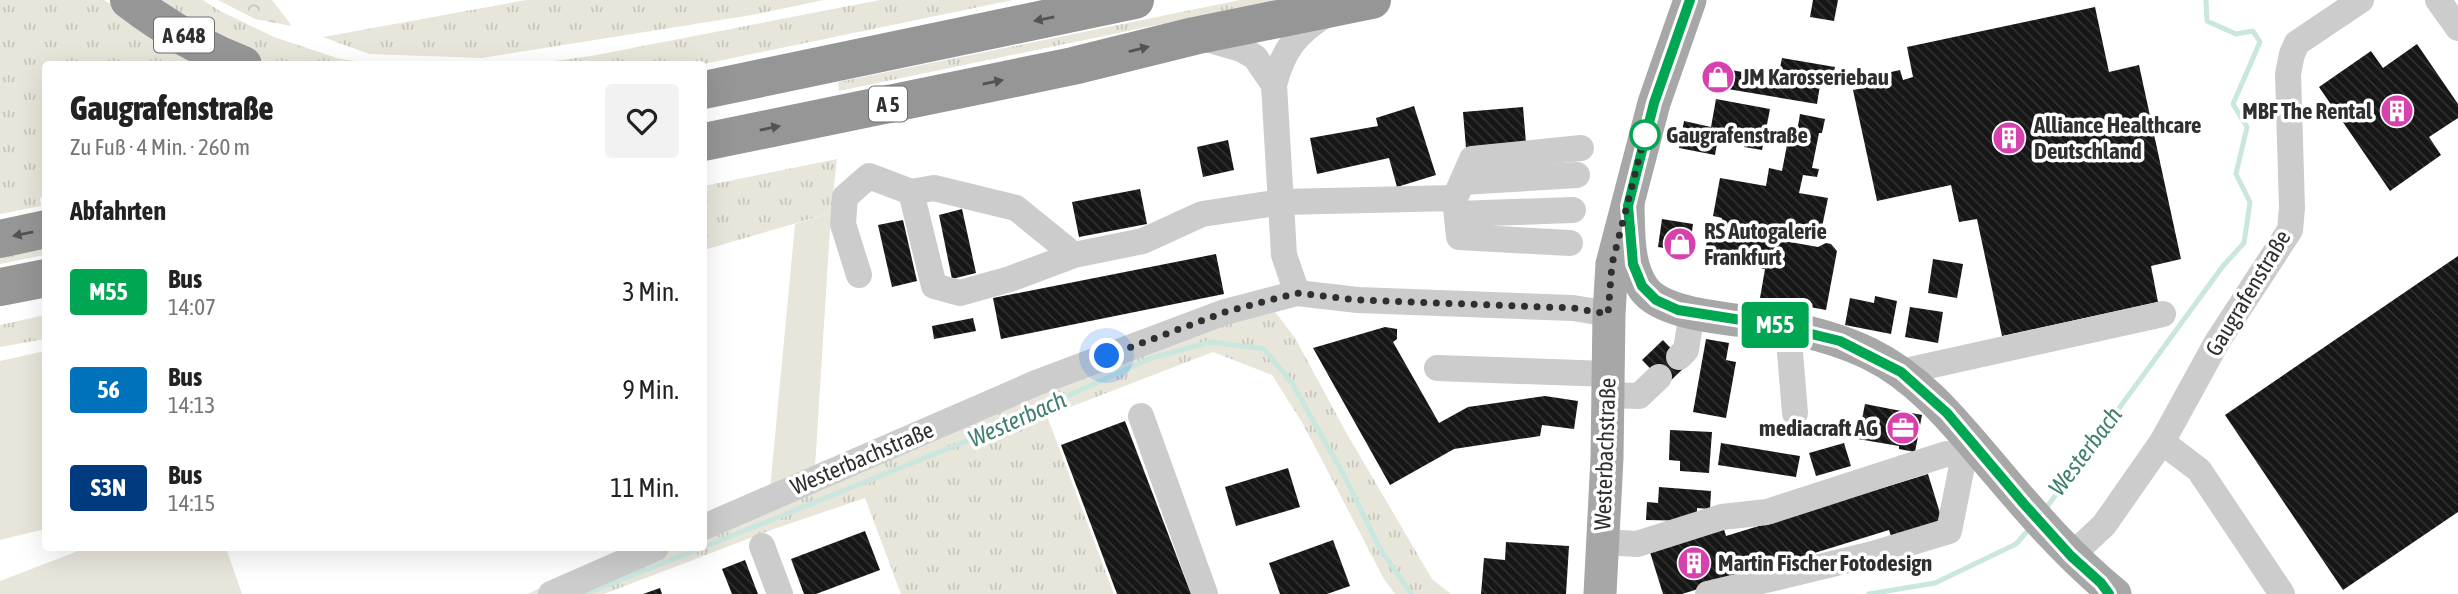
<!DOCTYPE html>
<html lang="de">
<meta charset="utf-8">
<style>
:root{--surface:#fff;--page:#f2f2f2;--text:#222;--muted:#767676}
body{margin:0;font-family:"Asap Condensed",sans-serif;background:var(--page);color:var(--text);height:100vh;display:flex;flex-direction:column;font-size:26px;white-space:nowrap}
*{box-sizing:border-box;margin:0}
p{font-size:23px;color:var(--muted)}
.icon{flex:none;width:38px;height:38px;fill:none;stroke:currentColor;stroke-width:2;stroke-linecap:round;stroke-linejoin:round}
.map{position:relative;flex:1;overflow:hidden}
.drawer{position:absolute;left:42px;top:61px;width:665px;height:490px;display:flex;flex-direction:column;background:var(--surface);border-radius:7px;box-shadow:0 7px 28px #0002}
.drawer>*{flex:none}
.badge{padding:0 14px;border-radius:5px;font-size:24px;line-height:46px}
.you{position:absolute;width:35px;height:35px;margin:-18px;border:5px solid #fff;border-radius:50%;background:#1a73e8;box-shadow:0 0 0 10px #1a73e833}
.map>.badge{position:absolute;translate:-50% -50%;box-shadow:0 0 0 4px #fff}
h2{padding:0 28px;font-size:26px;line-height:63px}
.round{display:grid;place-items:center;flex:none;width:74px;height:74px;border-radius:7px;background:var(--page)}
.head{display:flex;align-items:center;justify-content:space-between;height:119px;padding:0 28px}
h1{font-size:33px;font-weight:800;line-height:52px}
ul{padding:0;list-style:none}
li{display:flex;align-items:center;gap:21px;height:98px;padding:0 28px}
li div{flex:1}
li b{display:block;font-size:26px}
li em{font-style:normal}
li .badge{min-width:77px;font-weight:700;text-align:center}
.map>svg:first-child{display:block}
.grass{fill:url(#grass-tufts)}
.forest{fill:url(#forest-crowns)}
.garden{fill:#e8e6db}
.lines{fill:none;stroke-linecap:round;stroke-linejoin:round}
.stream{stroke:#c9e7df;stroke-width:5}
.building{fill:url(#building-back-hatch)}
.minor{stroke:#ccc;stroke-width:26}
.major{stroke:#a7a7a7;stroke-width:33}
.highway{stroke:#969696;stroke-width:38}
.oneway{fill:#535353}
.line-casing{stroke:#fff;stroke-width:16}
.line{stroke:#00a651;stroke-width:10}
.walk{stroke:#2f2f2f;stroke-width:7;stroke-dasharray:0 12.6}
.stop-dot{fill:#fff;stroke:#00a651;stroke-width:3.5}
.labels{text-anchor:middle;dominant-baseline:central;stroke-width:7;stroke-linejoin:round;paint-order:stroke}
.shield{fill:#fff;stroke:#6d6d6d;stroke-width:2}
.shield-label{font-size:21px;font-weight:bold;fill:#2f2f2f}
.poi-label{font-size:23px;font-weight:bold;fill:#2f2f2f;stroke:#fff;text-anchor:start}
.stop-label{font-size:23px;font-weight:bold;fill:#2f2f2f;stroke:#fff;text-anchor:start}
.street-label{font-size:23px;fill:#2f2f2f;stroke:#fff}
.water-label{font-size:24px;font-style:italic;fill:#3f7f6e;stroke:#fff}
</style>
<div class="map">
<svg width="2458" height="594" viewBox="0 0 2458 594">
<defs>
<pattern id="grass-tufts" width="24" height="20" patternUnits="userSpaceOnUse" patternTransform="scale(1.75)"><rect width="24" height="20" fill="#e8e6db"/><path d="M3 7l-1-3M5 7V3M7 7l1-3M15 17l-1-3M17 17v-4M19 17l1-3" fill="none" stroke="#c7c6bc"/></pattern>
<pattern id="forest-crowns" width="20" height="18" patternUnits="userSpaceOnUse" patternTransform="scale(1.75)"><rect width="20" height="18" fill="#e8e6db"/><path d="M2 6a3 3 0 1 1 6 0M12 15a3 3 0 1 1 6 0" fill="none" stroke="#c7c6bc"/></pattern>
<pattern id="building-back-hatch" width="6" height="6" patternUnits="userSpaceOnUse" patternTransform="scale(1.75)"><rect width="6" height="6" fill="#161616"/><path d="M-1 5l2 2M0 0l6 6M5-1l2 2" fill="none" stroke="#303030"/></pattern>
</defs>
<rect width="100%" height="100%" fill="#fff"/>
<g class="grass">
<polygon points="0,0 104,0 209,65 46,65 45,197 40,198 41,206 0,214"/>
<polygon points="148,0 203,0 220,11 274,37 340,59 387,65 274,65 247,54"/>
<polygon points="526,0 824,0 752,15 482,58 369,54 323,37"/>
<polygon points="880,0 1013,0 699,65 522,65 591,56"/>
<polygon points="1240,0 1277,0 839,91 838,82"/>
<polygon points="837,159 831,213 704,250 704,186"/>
<polygon points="45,247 45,255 0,264 0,256"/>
<polygon points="1269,304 1295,338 1347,434 1432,579 1451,594 1395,594 1384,579 1303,424 1272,375 1213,352 1047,416 1114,594 901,594 865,498 774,529 604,594 527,594 634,548 704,548 704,518"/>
<polygon points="45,315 45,339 0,347 0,325"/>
</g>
<polygon class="forest" points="218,0 272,0 292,26 255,19"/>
<g class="garden">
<polygon points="831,213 815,468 770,489 795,224"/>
<polygon points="45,351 45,529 0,540 0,361"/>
<polygon points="86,548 226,548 242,594 0,594 0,581"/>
</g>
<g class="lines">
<g class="stream">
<polyline points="2044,511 2223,266 2244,243 2250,202 2236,174 2247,127 2233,104 2260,42 2253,31 2236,34 2207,21 2206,0"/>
<polyline points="704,547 984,434 1151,358 1211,342 1264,349 1292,383 1346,479 1379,547 1411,594"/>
<polyline points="585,594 701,548"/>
<polyline points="1869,594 1935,583 2016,544 2031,527"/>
</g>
</g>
<g class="building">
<polygon points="1813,0 1838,0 1834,21 1810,17"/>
<polygon points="2095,7 2109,72 2139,65 2181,259 2151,266 2158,302 2002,336 1977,219 1959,222 1951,185 1877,201 1853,90 1884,84 1882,74 1900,70 1903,80 1913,77 1907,47"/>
<polygon points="2417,44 2458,104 2458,118 2429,137 2441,155 2390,191 2319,87 2371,51 2383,68"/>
<polygon points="1782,58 1835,67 1831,87 1820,85 1817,104 1704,85 1707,66 1778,78"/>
<polygon points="1716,99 1770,109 1762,150 1744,147 1746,137 1719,132 1715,155 1679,148 1684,121 1711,127"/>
<polygon points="1414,106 1436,175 1397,187 1389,158 1317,174 1310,138 1378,126 1376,118"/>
<polygon points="1523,107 1526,143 1466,148 1463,112"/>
<polygon points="1800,114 1825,119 1822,133 1819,133 1812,168 1819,169 1817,177 1803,175 1799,193 1828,198 1822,227 1811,225 1810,234 1793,231 1790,242 1818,247 1826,243 1831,244 1837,251 1826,310 1760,298 1765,269 1704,257 1708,235 1719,237 1722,218 1713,216 1720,178 1766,186 1769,168 1782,171 1791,124 1798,126"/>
<polygon points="1228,140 1234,170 1203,177 1197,147"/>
<polygon points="1140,189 1147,224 1079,237 1072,202"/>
<polygon points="962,209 976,273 952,279 939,215"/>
<polygon points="1662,219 1693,224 1689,252 1658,247"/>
<polygon points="903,220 917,281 892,287 878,225"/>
<polygon points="1216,254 1224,294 1001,339 993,298"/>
<polygon points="2458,256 2458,512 2343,590 2225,415"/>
<polygon points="1933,259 1963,264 1957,298 1928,293"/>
<polygon points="1875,296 1897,301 1891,334 1845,325 1850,298 1874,303"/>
<polygon points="1910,307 1943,312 1938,343 1905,337"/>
<polygon points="973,318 976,331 934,339 932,326"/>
<polygon points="1385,327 1397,329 1397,339 1393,342 1439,423 1468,407 1545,396 1578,401 1574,429 1542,425 1540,436 1454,449 1390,485 1313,348"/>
<polygon points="1706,339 1729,343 1726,360 1736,362 1726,418 1693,412"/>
<polygon points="1663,340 1687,365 1666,385 1642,360"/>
<polygon points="1865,404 1922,415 1915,452 1899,449 1899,446 1858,439"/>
<polygon points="1125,421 1191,594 1117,594 1061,445"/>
<polygon points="1670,430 1712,432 1709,473 1680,471 1680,461 1669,460"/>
<polygon points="1721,443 1800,456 1796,477 1718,465"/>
<polygon points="1844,443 1851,466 1816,476 1809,453"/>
<polygon points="1288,468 1300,507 1236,526 1225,487"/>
<polygon points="1928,474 1943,523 1892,539 1889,530 1682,594 1663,594 1649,549 1723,526 1726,536"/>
<polygon points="1659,487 1711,491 1710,509 1697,508 1697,521 1646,520 1647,502 1658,503"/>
<polygon points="865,531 880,570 816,594 804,594 791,559"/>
<polygon points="1333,540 1350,586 1327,594 1280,594 1269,563"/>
<polygon points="1506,542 1569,546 1566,594 1481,594 1484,558 1505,560"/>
<polygon points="745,560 758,594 732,594 722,569"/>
<polygon points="660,588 662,594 643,594"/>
</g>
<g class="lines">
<g class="minor">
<polyline points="2438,0 2458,28"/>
<polyline points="1200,37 1241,49 1255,57 1274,85"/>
<polyline points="1462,182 1577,175"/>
<polyline points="1455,198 1472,159 1581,148"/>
<polyline points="1457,214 1573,210"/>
<polyline points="1074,255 1010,279 960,293 934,286 911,192 934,188 1016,208 1074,255 1143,241 1202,214 1282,202 1455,198 1459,237 1570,243"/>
<polyline points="859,275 843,224 845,197 869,176 911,192"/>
<path d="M1297,293L1284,255L1274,85C1283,50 1296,33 1327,14"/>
<polyline points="1788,328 1795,413"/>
<polyline points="1679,357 1686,350 1692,312"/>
<polyline points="1437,368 1608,374"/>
<polyline points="1901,372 2163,314"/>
<polyline points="1608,395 1639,396 1659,377"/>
<polyline points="1141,416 1205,594"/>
<polyline points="704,527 1036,383 1225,312 1297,293 1358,300 1573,308 1609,314"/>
<polyline points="1602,542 1637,544 1722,517 1767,512 1946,454 1964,456 1975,447"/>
<polyline points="762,546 780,594"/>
<polyline points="2071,556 2104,525 2162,442"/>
<polyline points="551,594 656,548"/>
<polyline points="1708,594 1873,554 1949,531 1964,456"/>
<polyline points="2282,594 2199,470 2162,442 2217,342 2290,230 2292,208 2288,74 2292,54 2297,43 2361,0"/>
</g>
<g class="major">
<path d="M1628,206C1629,233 1627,266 1644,289C1665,318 1744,319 1779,326C1811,332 1841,340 1870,354C1923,380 1959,428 1997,472C2034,516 2071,558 2115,594"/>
<polyline points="1600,594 1607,458 1609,314 1612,264 1654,103 1690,0"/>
</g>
<g class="highway">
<path d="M129,0C163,26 202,49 243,65"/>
<polyline points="704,90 1135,0"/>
<polyline points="704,142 1073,66 1194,36 1372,0"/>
<polyline points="0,239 46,229"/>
<polyline points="0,287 46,278"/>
</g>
</g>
<defs><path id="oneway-solid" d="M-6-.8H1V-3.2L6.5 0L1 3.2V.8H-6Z" transform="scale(1.75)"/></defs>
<g class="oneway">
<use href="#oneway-solid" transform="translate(1044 19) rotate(168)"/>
<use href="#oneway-solid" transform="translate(1139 49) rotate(-14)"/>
<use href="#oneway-solid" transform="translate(993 82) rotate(-11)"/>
<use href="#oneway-solid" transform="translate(770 128) rotate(-12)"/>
<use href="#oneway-solid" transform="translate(23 234) rotate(168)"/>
</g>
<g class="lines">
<defs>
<polyline id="line" points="1690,0 1654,103 1628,206 1633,264 1642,286 1656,300 1678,310 1779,326 1840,341 1901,372 1947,413 2024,504 2071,556 2101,583 2109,594"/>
</defs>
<use href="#line" class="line-casing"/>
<use href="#line" class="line"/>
<polyline class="walk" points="1107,356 1225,312 1297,293 1358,300 1573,308 1608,314 1612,264 1645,135"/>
</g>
<defs>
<symbol id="shop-disc" viewBox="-11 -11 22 22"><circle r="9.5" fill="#d641ae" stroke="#fff"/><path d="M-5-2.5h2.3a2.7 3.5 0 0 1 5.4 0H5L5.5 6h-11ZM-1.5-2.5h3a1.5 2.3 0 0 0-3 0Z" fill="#fff"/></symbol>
<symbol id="building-disc" viewBox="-11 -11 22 22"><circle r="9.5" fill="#d641ae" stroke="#fff"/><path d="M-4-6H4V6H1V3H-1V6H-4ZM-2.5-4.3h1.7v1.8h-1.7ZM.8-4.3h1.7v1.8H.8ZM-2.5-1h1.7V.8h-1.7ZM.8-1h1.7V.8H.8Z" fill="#fff"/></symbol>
<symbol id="office-disc" viewBox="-11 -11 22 22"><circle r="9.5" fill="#d641ae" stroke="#fff"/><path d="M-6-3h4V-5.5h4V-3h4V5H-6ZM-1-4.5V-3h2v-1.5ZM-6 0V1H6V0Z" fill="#fff"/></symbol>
</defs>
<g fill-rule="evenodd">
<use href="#shop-disc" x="1699" y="58" width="38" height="38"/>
<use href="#building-disc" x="2378" y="92" width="38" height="38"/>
<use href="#building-disc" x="1990" y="119" width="38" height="38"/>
<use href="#shop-disc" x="1661" y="225" width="38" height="38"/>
<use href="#office-disc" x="1884" y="409" width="38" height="38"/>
<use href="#building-disc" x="1675" y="544" width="38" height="38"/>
</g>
<circle class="stop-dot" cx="1645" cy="135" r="14"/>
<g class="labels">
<g class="shield">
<rect x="154" y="17.5" width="60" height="35" rx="5"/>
<rect x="869" y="86.5" width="38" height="35" rx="5"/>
</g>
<g class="shield-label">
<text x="184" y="35">A 648</text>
<text x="888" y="104">A 5</text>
</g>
<g class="poi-label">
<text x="1742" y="77">JM Karosseriebau</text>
<text x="2372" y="111" text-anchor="end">MBF The Rental</text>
<text x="2034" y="125">Alliance Healthcare<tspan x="2034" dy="26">Deutschland</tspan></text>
<text x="1704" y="231">RS Autogalerie<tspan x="1704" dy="26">Frankfurt</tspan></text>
<text x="1878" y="428" text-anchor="end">mediacraft AG</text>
<text x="1718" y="563">Martin Fischer Fotodesign</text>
</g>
<g class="stop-label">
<text x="1666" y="135">Gaugrafenstraße</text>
</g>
<g class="street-label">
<text transform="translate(2248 293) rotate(-59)">Gaugrafenstraße</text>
<text transform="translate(1605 454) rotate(-88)">Westerbachstraße</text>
<text transform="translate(862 458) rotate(-23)">Westerbachstraße</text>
</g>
<g class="water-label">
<text transform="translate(1017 419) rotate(-24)">Westerbach</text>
<text transform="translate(2085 451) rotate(-53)">Westerbach</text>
</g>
</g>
</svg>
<div class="you" style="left:1107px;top:356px"></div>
<b class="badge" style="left:1775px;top:325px;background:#00a651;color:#fff">M55</b>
<section class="drawer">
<div class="head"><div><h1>Gaugrafenstraße</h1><p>Zu Fuß · 4 Min. · 260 m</p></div><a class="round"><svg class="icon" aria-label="heart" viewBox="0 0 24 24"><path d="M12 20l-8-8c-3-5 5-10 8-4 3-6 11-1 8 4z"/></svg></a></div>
<h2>Abfahrten</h2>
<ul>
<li><span class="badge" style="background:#00a651;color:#fff">M55</span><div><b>Bus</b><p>14:07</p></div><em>3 Min.</em></li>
<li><span class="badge" style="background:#0072bc;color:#fff">56</span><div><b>Bus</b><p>14:13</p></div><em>9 Min.</em></li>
<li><span class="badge" style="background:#003b80;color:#fff">S3N</span><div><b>Bus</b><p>14:15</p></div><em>11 Min.</em></li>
</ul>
</section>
</div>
